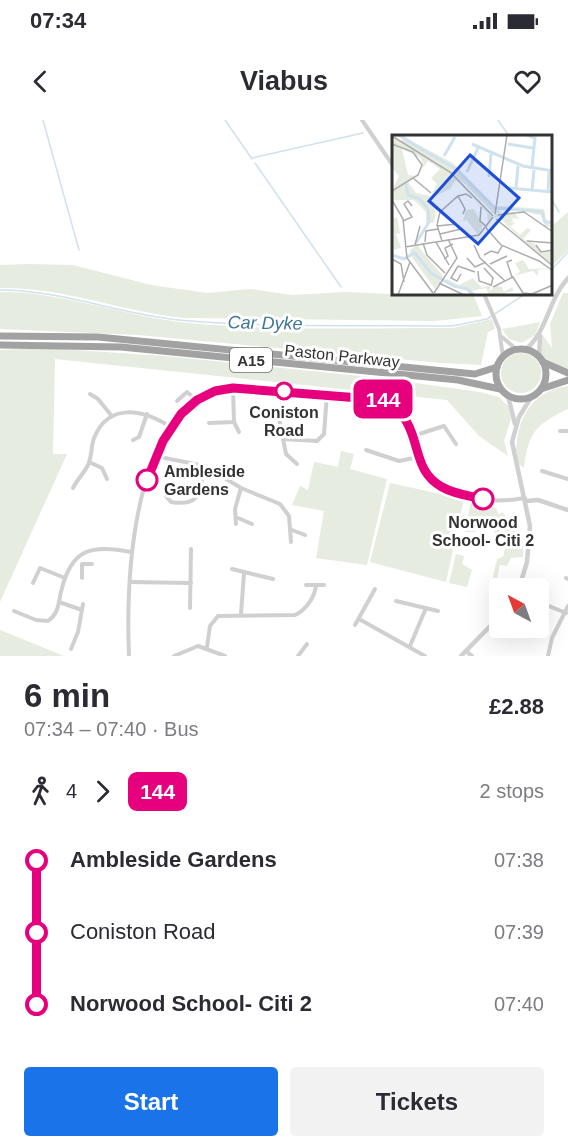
<!DOCTYPE html>
<meta charset="utf-8">
<style>
:root{--surface:#fff;--page:#f2f2f3;--text:#2b2b33;--muted:#7c7c81;--accent:#1a73e8}
body{margin:0;font-family:Arial,sans-serif;background:var(--page);color:var(--text);height:100vh;display:flex;flex-direction:column;font-size:22px;white-space:nowrap}
*{box-sizing:border-box;margin:0}
p{font-size:20px;color:var(--muted)}
.icon{flex:none;width:33px;height:33px;fill:none;stroke:currentColor;stroke-width:2;stroke-linecap:round;stroke-linejoin:round}
.map{position:relative;height:536px;overflow:hidden}
.side{display:flex;flex-direction:column;background:var(--surface);flex:1}
.side>*{flex:none}
.badge{padding:0 12px;border-radius:9px;font-size:21px;line-height:39px}
.needle{width:39px;rotate:319deg}
.controls{position:absolute;left:489px;top:458px;display:grid;gap:12px}
.controls a{display:grid;place-items:center;width:60px;height:60px;border-radius:6px;background:var(--surface);box-shadow:0 6px 24px #0002;font-size:30px}
.map>.badge{position:absolute;translate:-50% -50%;box-shadow:0 0 0 3px #fff}
.legs{display:flex;align-items:center;gap:9px;height:66px;padding:0 24px;font-size:20px}
.legs p{margin-inline-start:auto}
.head{display:flex;align-items:center;justify-content:space-between;height:102px;padding:0 24px}
h1{font-size:33px;font-weight:600;line-height:45px}
.primary-button{display:flex;gap:12px;margin-top:auto;padding:12px 24px}
.primary-button a{flex:1;height:69px;border-radius:6px;background:var(--accent);color:#fff;font-size:24px;font-weight:600;line-height:69px;text-align:center}
.primary-button a+a{background:var(--page);color:var(--text)}
ul{padding:0 24px;list-style:none}
li{display:flex;align-items:center;gap:21px;height:72px;font-size:22px}
li i{display:grid;place-items:center;width:9px;height:100%;margin:0 8px;background:currentColor}
li i::after{content:'';width:15px;height:15px;margin:-8px;border:4px solid;border-radius:50%;background:var(--surface)}
li p{margin-inline-start:auto}
li:first-child i{background:linear-gradient(#0000 50%,currentColor 0)}
li:last-child i{background:linear-gradient(currentColor 50%,#0000 0)}
.status{display:flex;justify-content:space-between;align-items:center;height:42px;padding:0 30px;background:var(--surface);direction:ltr}
.status svg{height:16px;fill:currentColor}
header{display:flex;justify-content:space-between;align-items:center;height:78px;padding:0 24px;background:var(--surface);font-size:27px;font-weight:600}
.map>svg:first-child{display:block}
.green{fill:#e6ecdf}
.lines{fill:none;stroke-linecap:round;stroke-linejoin:round}
.stream{stroke:#cfe2ee;stroke-width:1.5}
.minor{stroke:#d0d0d0;stroke-width:4}
.tertiary{stroke:#d0d0d0;stroke-width:4.5}
.trunk{stroke:#a2a2a2;stroke-width:7}
.line-1-casing{stroke:#fff;stroke-width:14}
.line-1{stroke:#e6007e;stroke-width:9}
.stop-1-dot{fill:#fff;stroke:#e6007e;stroke-width:3}
.labels{text-anchor:middle;dominant-baseline:central;stroke-width:6;stroke-linejoin:round;paint-order:stroke}
.shield{fill:#fff;stroke:#707070;stroke-width:1.5}
.shield-label{font-size:15px;font-weight:bold;fill:#333}
.street-label{font-size:16px;fill:#333;stroke:#fff}
.stop-label{font-size:16px;font-weight:bold;fill:#333;stroke:#fff}
.water-label{font-size:18px;font-style:italic;fill:#3f7597;stroke:#fff}
.inset-river{fill:none;stroke:#cfe2ee;stroke-width:3}
.inset-road{fill:none;stroke:#adadad;stroke-width:1.5}
.view{fill:#1d4ed8;fill-opacity:0.15;stroke:#1d4ed8;stroke-width:3}
.inset-edge{fill:none;stroke:#333;stroke-width:3}
</style>
<div class="status"><b>07:34</b><svg viewBox="0 0 49 12"><path d="M0 12V9h3v3zM5 12V6h3v6zM10 12V3h3v9zM15 12V0h3v12zM26 1h20v11H26zM47 4h2v5h-2z"/></svg></div>
<header><svg class="icon" aria-label="back" viewBox="0 0 24 24"><path d="M15 5l-7 7 7 7"/></svg>Viabus<svg class="icon" aria-label="heart" viewBox="0 0 24 24"><path d="M12 20l-8-8c-3-5 5-10 8-4 3-6 11-1 8 4z"/></svg></header>
<div class="map">
<svg width="568" height="536" viewBox="0 0 568 536">
<rect width="100%" height="100%" fill="#fff"/>
<g class="green">
<polygon points="568,92 568,130 552,146 552,106"/>
<path d="M28,144L73,145L151,165L207,173L250,169L292,175L346,172L432,176L473,174L482,196L435,201L185,198C122,192 64,167 0,168V145Z"/>
<path d="M0,172C59,171 127,197 189,203C276,211 366,208 453,208L492,199L495,209L488,212L481,245L441,243L138,215L0,209Z"/>
<polygon points="563,173 568,173 568,251 541,236 542,214 552,228 550,204"/>
<polygon points="540,202 535,215 522,223 509,219 502,209"/>
<polygon points="45,228 165,236 380,258 480,272 499,277 508,286 511,299 504,321 508,336 479,316 447,280 55,239 53,334 67,334 0,482 0,230"/>
<circle cx="521" cy="253" r="20"/>
<path d="M568,266V289C536,304 528,313 524,348L517,343C513,306 528,271 568,266Z"/>
<polygon points="341,331 354,334 350,349 387,359 367,445 316,438 324,391 292,385 300,366 308,370 314,342 338,347"/>
<polygon points="390,363 464,379 446,462 370,442"/>
<path d="M471,380L496,388L499,395L502,392C516,407 525,417 523,437L511,438L507,446L500,445L496,463L493,457L497,439L503,437L507,419L503,413L496,414L493,409L484,404L477,407L475,412H465L469,397L481,401L488,400L468,396Z"/>
<polygon points="456,434 464,436 462,444 472,450 467,467 449,463"/>
<polygon points="0,510 64,536 0,536"/>
</g>
<g class="lines">
<g class="stream">
<polyline points="43,0 79,130"/>
<polyline points="225,0 252,39"/>
<polyline points="498,0 509,16"/>
<polyline points="252,38 363,13"/>
<polyline points="255,43 341,167"/>
<polyline points="552,80 559,92"/>
<polyline points="552,149 568,132"/>
<path d="M0,170C61,170 118,194 179,200C269,208 361,205 452,206L487,199L525,174"/>
</g>
<g class="minor">
<polyline points="362,0 394,47"/>
<polyline points="484,174 499,209 503,237"/>
<polyline points="502,217 517,230"/>
<polyline points="90,274 98,279 111,295"/>
<polyline points="177,281 187,272 197,280"/>
<polyline points="279,298 286,334 297,344"/>
<polyline points="234,302 239,312"/>
<polyline points="209,303 234,302 233,268"/>
<polyline points="560,311 568,311"/>
<polyline points="413,316 444,306 456,324"/>
<polyline points="283,319 317,321 324,314 327,274"/>
<polyline points="133,320 139,317 147,294"/>
<polyline points="366,330 399,341 419,337"/>
<polyline points="155,336 205,346 241,368 280,384 289,396 291,422"/>
<polyline points="89,342 102,348 107,359"/>
<polyline points="542,351 568,359"/>
<path d="M73,368C77,360 84,353 88,345C92,337 91,326 94,318C109,281 145,290 172,308"/>
<path d="M166,376L171,382C202,387 199,371 205,346"/>
<polyline points="238,398 252,404"/>
<polyline points="236,404 235,389 241,368"/>
<polyline points="292,410 305,415"/>
<polyline points="232,449 273,459"/>
<polyline points="82,458 82,444 92,444"/>
<polyline points="566,458 568,459"/>
<polyline points="130,462 191,463"/>
<polyline points="33,463 40,448 65,458"/>
<polyline points="306,465 324,465"/>
<polyline points="396,481 438,491"/>
<polyline points="59,482 82,490"/>
<polyline points="544,484 566,493"/>
<polyline points="190,488 191,429"/>
<path d="M14,491L36,500L48,501C59,493 58,484 61,472C71,428 92,424 131,432"/>
<polyline points="241,494 244,453"/>
<polyline points="359,499 425,536"/>
<polyline points="355,505 375,469"/>
<polyline points="410,526 426,488"/>
<path d="M207,527L210,506L218,496L295,495C306,490 315,477 316,465"/>
<polyline points="71,529 78,512 83,484"/>
<polyline points="466,531 472,536"/>
<path d="M129,536C126,461 131,276 233,268L385,280C416,299 409,316 422,345C437,380 493,384 525,378"/>
<polyline points="174,536 198,526 225,536"/>
<polyline points="298,536 307,524"/>
<polyline points="548,536 552,518 568,486"/>
</g>
<g class="tertiary">
<path d="M525,230C548,211 548,180 568,158"/>
<polyline points="539,237 540,216"/>
<polyline points="508,276 515,304"/>
<polyline points="526,381 538,380 568,390"/>
<polyline points="519,468 527,442 530,406 512,322 519,297 532,276"/>
<polyline points="461,536 500,496"/>
</g>
<g class="trunk">
<polyline points="0,216 98,217 475,254 497,247"/>
<polyline points="0,225 121,227 458,260 500,269"/>
<circle cx="521" cy="254" r="25"/>
<polyline points="543,242 568,253"/>
<polyline points="541,269 568,260"/>
</g>
</g>
<g class="lines">
<defs>
<path id="line-1" d="M147,360L163,321L181,294L197,280L215,271L233,268L385,280C427,306 406,347 442,367C454,374 470,376 483,379"/>
</defs>
<use href="#line-1" class="line-1-casing"/>
<use href="#line-1" class="line-1"/>
</g>
<g class="stop-1-dot">
<circle cx="284" cy="271" r="8"/>
<circle cx="147" cy="360" r="10"/>
<circle cx="483" cy="379" r="10"/>
</g>
<g class="labels">
<rect class="shield" x="230" y="228" width="42" height="24" rx="4.5"/>
<g class="shield-label">
<text x="251" y="240">A15</text>
</g>
<g class="street-label">
<text transform="translate(342 236) rotate(6)">Paston Parkway</text>
</g>
<g class="stop-label">
<text x="284" y="292">Coniston<tspan x="284" dy="18">Road</tspan></text>
<text x="164" y="351" text-anchor="start">Ambleside<tspan x="164" dy="18">Gardens</tspan></text>
<text x="483" y="402">Norwood<tspan x="483" dy="18">School- Citi 2</tspan></text>
</g>
<g class="water-label">
<text transform="translate(265 203) rotate(1)">Car Dyke</text>
</g>
</g>
<g transform="translate(392 15)">
<rect width="160" height="160" fill="#fff"/>
<path d="M8,0L61,28L109,78H101L73,49L9,6L12,3ZM0,2L57,37L100,82L96,88L95,78L64,45L58,54L39,63L44,75L42,88H34V77L22,65H1L0,57L16,47L24,58L39,61L45,49L39,43L48,34L36,26L31,33L29,23L10,14L16,40L23,41L0,55L7,41L0,33ZM107,71L152,74L154,85L161,86L152,87L160,91L153,92L149,80L136,78H149L152,87L150,77L106,74ZM82,74L91,91L86,100L75,85L71,86L74,75ZM122,77L127,84L120,83L121,87H117L124,88L118,91L128,100L135,93L139,95L131,104L143,109L150,118L160,116V129L128,103L107,82L102,83L103,79ZM5,82L8,98L4,99L9,113L0,115V84ZM25,110L51,141L43,154L19,121L18,115ZM131,125L137,134L156,133L146,135V141L141,136L121,141L128,137L123,128ZM81,143L90,153L99,150L97,156L104,151L110,152L112,157L120,152L122,156L102,160L97,159L94,153L80,156L81,160L75,154L53,147L55,144L67,150Z" fill="#e6ecdf"/>
<path class="inset-river" d="M7,0L31,15M135,0L143,3L140,32M80,9L131,31L161,36M116,9L141,13M31,15L64,34L103,73L150,77L153,87L161,88M52,21L63,2M75,37L86,13M97,42L99,19M14,49L16,60L28,64L36,74L37,87L24,108M116,53L161,57M124,53L126,31M140,55L142,35M156,57L157,37M22,117L39,138L62,151L75,154L82,160M0,120L12,124L22,118"/>
<path class="inset-road" d="M0,1L58,37L101,81M0,9L21,17L30,30L26,40L0,56M21,43L39,58M66,61L73,74L71,79M0,65L11,84L15,123L41,158M89,72L88,86L95,92M103,79L115,0M106,80L132,77L161,97M104,84L161,131M11,86L20,82L12,69L16,66L20,71M45,91L65,89M94,93L109,110L147,126L161,136M48,99L69,94M50,106L45,90L48,77L66,61L74,59L80,63M135,106L161,108M33,107L34,96L46,94M44,107L57,130M31,108L35,120L53,138M23,110L28,91M82,110L88,123L113,146M144,110L149,117L161,115M13,112L87,100L101,82M92,120L99,116L106,118L110,111M75,123L83,132L94,127M0,124L9,129L12,147M52,124L56,121L53,113L61,109M120,125L115,127L120,142M98,129L115,121M66,131L59,143L65,146L69,139M66,131L83,137M92,133L101,143L99,151M86,136L87,146L99,150M47,148L72,160M101,152L121,142L131,158L140,159M42,158L65,123L56,104M140,159L161,150M6,160L18,127"/>
<path class="view" d="M78,20L127,63L86,109L37,66Z"/>
<rect width="160" height="160" class="inset-edge"/>
</g>
</svg>
<div class="controls">
<a><svg class="needle" viewBox="-14 -14 28 28"><path d="M0-13l5 13h-10z" fill="#e53935"/><path d="M0 13l5-13h-10z" fill="#7c7c81"/></svg></a>
</div>
<b class="badge" style="left:383px;top:279px;background:#e6007e;color:#fff">144</b>
</div>
<section class="side">
<div class="head"><div><h1>6 min</h1><p>07:34 – 07:40 · Bus</p></div><b>£2.88</b></div>
<div class="legs"><svg class="icon" aria-label="walk" viewBox="0 0 24 24"><circle cx="13" cy="4" r="2"/><path d="M13 8l-2 6 4 7M11 14l-3 7M7 12l3-4h3l4 4"/></svg>4<svg class="icon" aria-label="forward" viewBox="0 0 24 24"><path d="M9 5l7 7-7 7"/></svg><b class="badge" style="background:#e6007e;color:#fff">144</b><p>2 stops</p></div>
<ul>
<li><i style="color:#e6007e"></i><b>Ambleside Gardens</b><p>07:38</p></li>
<li><i style="color:#e6007e"></i><span>Coniston Road</span><p>07:39</p></li>
<li><i style="color:#e6007e"></i><b>Norwood School- Citi 2</b><p>07:40</p></li>
</ul>
<div class="primary-button"><a>Start</a><a>Tickets</a></div>
</section>
